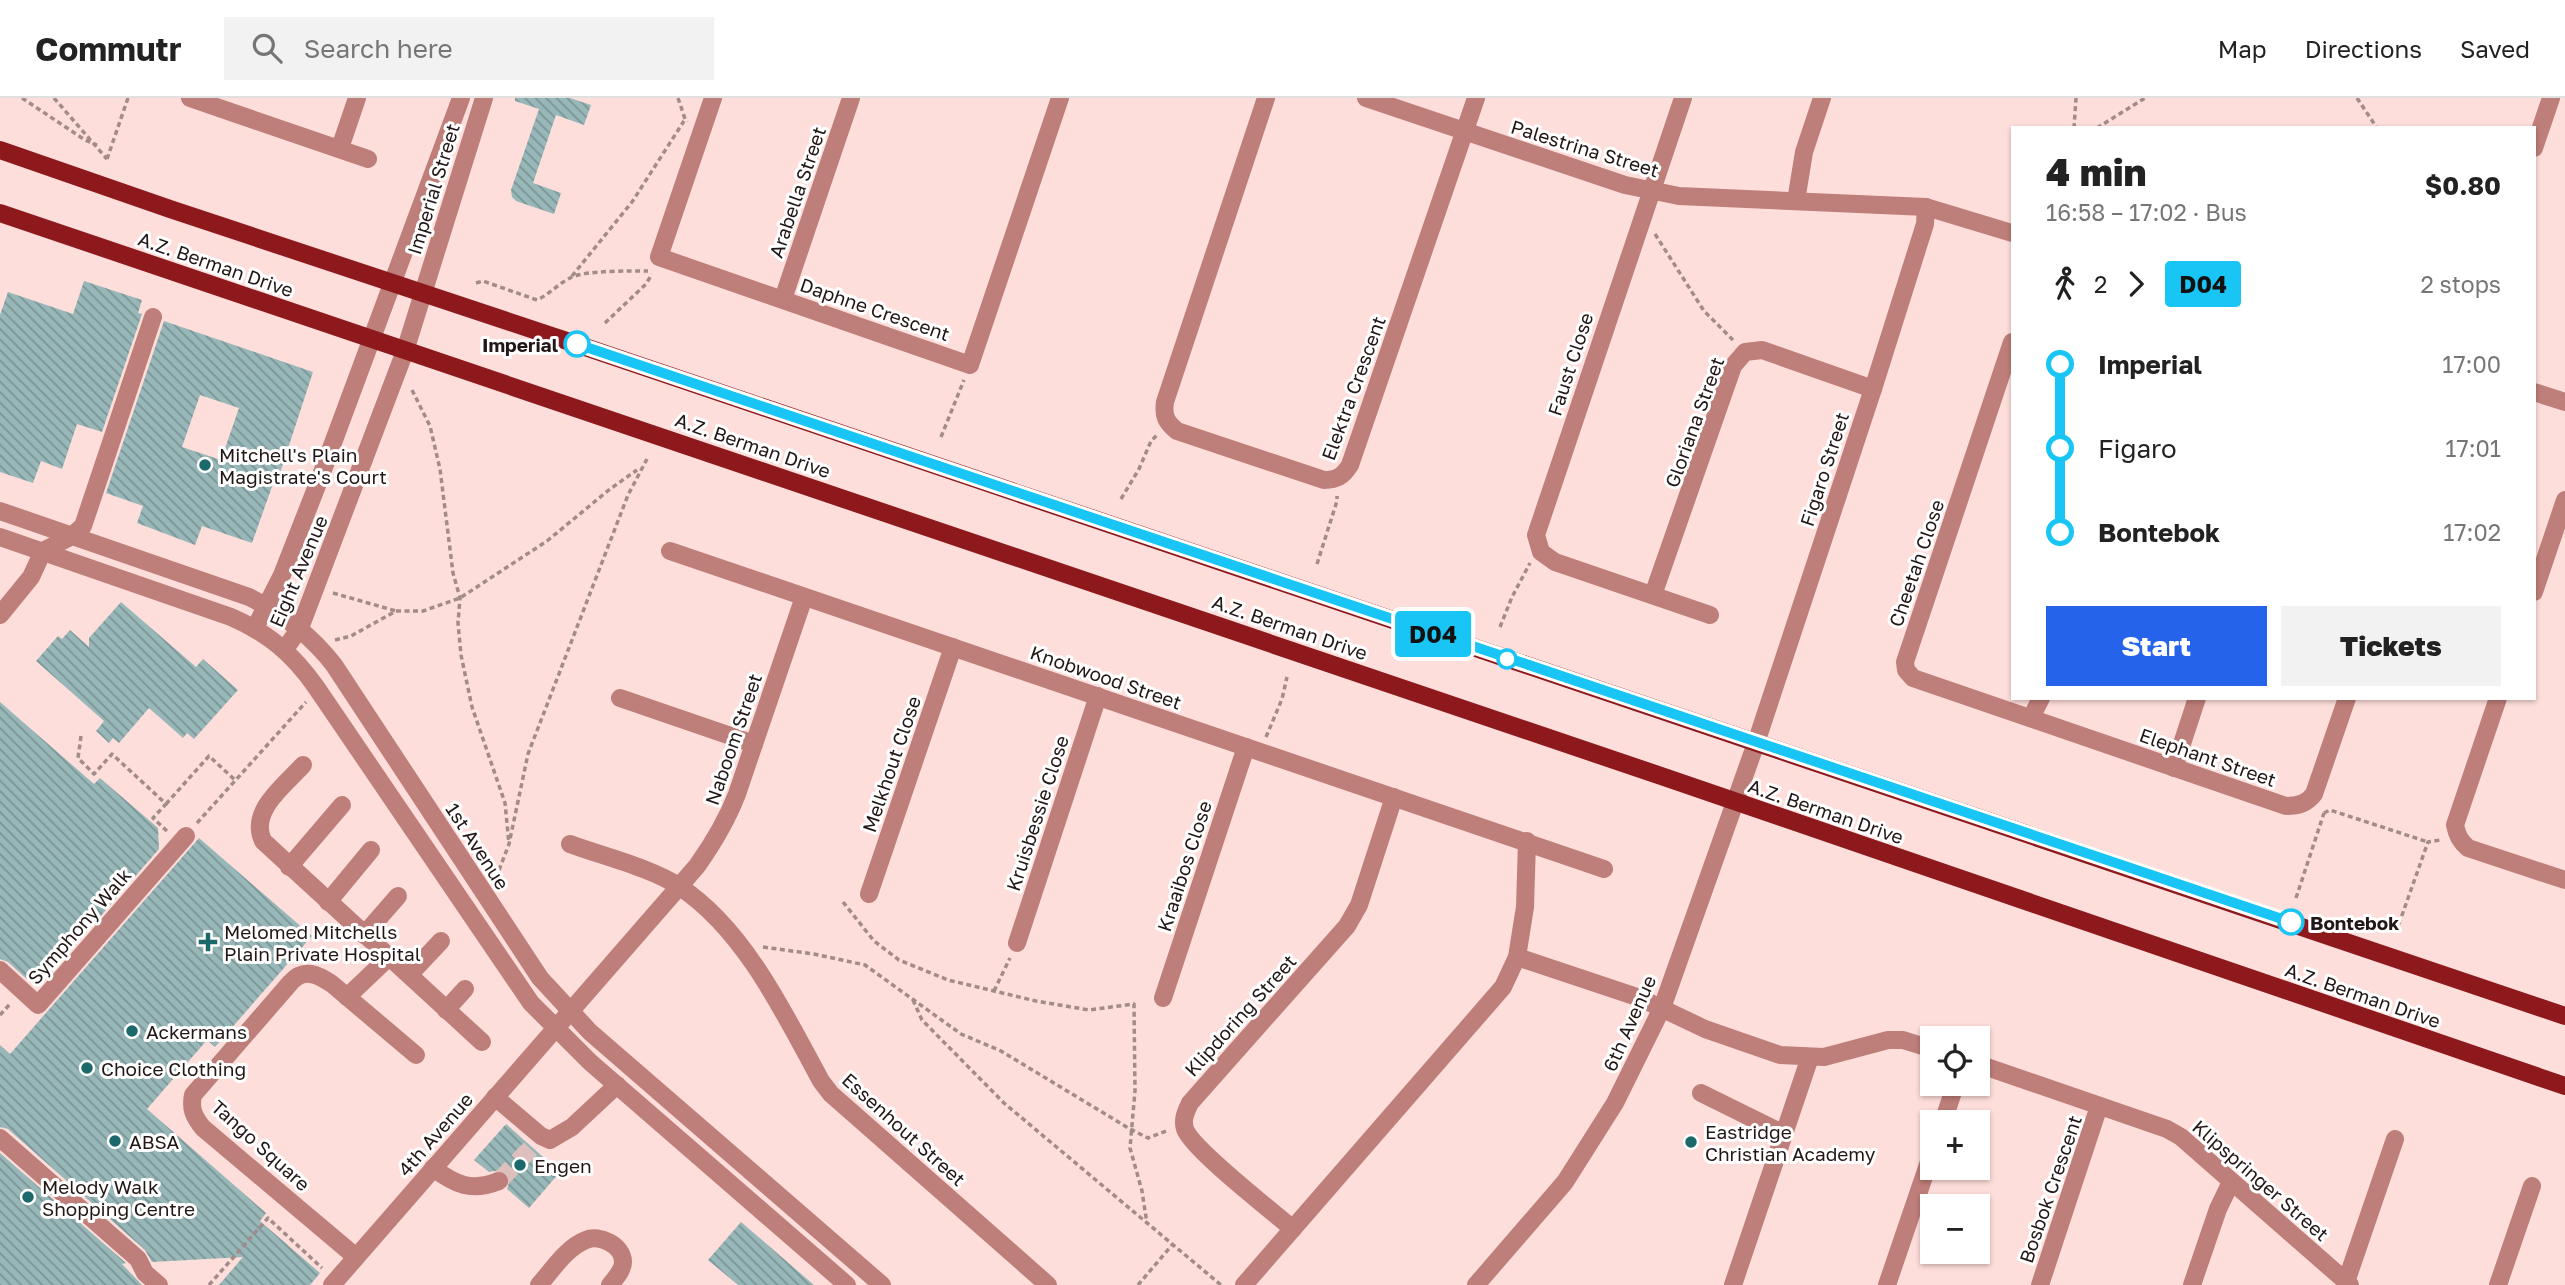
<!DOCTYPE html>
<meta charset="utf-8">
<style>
:root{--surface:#fff;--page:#f2f2f2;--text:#222;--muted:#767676;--line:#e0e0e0;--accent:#2563eb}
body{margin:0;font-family:"Golos Text",sans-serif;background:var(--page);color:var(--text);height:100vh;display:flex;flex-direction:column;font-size:26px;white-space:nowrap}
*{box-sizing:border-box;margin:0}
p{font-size:23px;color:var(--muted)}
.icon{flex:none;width:38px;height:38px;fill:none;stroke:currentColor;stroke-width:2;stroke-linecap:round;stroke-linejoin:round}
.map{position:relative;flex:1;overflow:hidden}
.side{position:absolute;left:2011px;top:28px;width:525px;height:574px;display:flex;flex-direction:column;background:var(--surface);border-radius:0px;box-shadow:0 2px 5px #0004}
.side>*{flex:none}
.badge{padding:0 14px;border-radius:5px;font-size:24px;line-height:46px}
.fabs{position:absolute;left:1920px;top:928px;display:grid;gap:14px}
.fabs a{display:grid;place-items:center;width:70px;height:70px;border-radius:0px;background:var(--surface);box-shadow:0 2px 5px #0004;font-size:35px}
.map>.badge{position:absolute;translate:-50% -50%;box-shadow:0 0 0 4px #fff}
.legs{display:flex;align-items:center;gap:10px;height:77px;padding:0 35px;font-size:23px}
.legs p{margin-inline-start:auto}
.summary{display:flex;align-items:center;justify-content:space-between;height:119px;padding:0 35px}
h1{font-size:38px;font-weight:800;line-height:52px}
.cta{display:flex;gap:14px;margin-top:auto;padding:14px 35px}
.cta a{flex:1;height:80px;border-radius:0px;background:var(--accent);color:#fff;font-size:28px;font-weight:800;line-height:80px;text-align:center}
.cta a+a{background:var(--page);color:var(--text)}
ul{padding:0 35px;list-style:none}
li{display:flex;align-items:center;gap:24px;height:84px;font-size:26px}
li i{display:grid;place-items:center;width:10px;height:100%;margin:0 9px;background:currentColor}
li i::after{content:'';width:18px;height:18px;margin:-9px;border:5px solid;border-radius:50%;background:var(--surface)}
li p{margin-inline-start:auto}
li:first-child i{background:linear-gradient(#0000 50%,currentColor 0)}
li:last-child i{background:linear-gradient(currentColor 50%,#0000 0)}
header{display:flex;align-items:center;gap:42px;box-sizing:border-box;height:98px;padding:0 35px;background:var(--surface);border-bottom:2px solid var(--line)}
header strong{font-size:33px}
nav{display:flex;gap:38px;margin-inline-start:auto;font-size:24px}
.search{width:490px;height:63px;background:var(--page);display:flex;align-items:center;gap:18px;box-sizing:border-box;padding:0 24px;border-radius:0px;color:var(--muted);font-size:26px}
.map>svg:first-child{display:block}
.building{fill:url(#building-back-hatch);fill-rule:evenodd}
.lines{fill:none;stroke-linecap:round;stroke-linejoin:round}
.minor-tunnel{stroke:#ddc0bd;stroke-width:18;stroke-dasharray:18 9;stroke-linecap:butt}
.path{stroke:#a28b88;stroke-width:3.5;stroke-dasharray:5 3.5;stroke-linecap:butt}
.minor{stroke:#be7e79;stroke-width:18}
.major{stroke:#8d191d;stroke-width:18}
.line-1-casing{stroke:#fff;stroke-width:16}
.line-1{stroke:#18c5f4;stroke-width:10}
.stop-1-dot{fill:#fff;stroke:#18c5f4;stroke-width:3.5}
.poi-dot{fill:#1b696b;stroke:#fff;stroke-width:2.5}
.labels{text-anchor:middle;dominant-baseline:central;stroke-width:6;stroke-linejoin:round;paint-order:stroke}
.street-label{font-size:19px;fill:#221716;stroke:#fff}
.stop-label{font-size:19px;font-weight:bold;fill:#221716;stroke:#fff;text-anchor:end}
.poi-label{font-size:19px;fill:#221716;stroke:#fff;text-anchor:start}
</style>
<header>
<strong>Commutr</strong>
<div class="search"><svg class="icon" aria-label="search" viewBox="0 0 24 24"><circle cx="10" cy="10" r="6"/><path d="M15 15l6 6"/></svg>Search here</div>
<nav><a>Map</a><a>Directions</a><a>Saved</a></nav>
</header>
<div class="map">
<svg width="2565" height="1187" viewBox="0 0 2565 1187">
<defs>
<pattern id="building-back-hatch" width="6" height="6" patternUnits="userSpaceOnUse" patternTransform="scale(1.75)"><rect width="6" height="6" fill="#97b7b8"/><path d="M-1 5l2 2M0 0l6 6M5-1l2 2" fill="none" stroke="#7b9495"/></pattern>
</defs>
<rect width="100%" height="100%" fill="#fededb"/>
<g class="building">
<polygon points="515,0 570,0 591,7 584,27 556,17 533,85 561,95 554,116 516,103 512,99 511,92 539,11 515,3"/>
<polygon points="84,183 142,202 138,215 142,216 102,334 77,326 62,371 41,363 33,385 0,374 0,217 8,194 73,216"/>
<path d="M164,223L313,274L277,384L274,383L252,445L202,428L195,447L137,425L143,408L106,395ZM200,297L239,310L221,362L182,349Z"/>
<polygon points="121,504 196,569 203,561 238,592 194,641 187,635 183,640 149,610 119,645 113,640 109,645 96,633 104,623 36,563 58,538 62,541 70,532 89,549 89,540"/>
<polygon points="0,604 94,686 100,680 158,730 159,751 45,882 29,883 8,864 0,861"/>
<polygon points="199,740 312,838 215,949 207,942 147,1011 266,1115 260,1123 320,1175 310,1187 219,1187 243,1159 152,1164 145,1152 8,1031 0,1029 0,947 10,956"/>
<polygon points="506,1026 560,1074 529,1110 507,1091 510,1080 506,1074 501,1072 489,1074 474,1062"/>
<polygon points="0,1055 126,1165 122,1166 142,1187 0,1187"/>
<polygon points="741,1124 814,1187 738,1187 708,1162"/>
</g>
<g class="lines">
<polyline class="minor-tunnel" points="499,1083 532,1049"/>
<g class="path">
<polyline points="22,0 85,42 97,47"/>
<polyline points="54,0 107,61"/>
<polyline points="678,0 685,21 688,23"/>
<polyline points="2357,0 2377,30"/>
<polyline points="2074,30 2076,0"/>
<polyline points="2097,30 2145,0"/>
<polyline points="107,61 128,0"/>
<polyline points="1655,136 1704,213 1733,242"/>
<polyline points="572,178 632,104 684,23"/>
<path d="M476,185L483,183L537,202C550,196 558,186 570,180C585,172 630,173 648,173"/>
<polyline points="605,225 646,186 652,176"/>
<polyline points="412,292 430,328 440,371 453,475 460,500 458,525 461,557 472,609 505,705 509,746"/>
<polyline points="941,339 964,282"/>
<polyline points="1121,401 1139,371 1151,343 1157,337"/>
<polyline points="1317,466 1337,403 1337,398"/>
<polyline points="333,495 396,513"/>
<polyline points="1500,529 1512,499 1530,465"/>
<polyline points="335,542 351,538 396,513 423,513 460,500 547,443 610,391 637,372"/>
<polyline points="81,638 78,660 94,676 112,656 166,706 153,720 168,734"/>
<polyline points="1266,639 1282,601 1287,579"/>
<polyline points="166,706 209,658 235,682"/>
<polyline points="2324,715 2330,712 2428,744"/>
<polyline points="197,725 306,604"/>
<polyline points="496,780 509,746 528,656 628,397 647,361"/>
<polyline points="2296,800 2324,715"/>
<polyline points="843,804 874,843 899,862 948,882 1036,903 1089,912 1134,906 1135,993 1130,1050 1142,1093 1147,1126"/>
<polyline points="2396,834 2428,744 2440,742"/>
<polyline points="763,849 814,856 865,867 961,936 1001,953 1130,1031 1148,1040 1169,1032"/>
<polyline points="994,893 1010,860"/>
<polyline points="913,902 922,922 1004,1005 1221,1187"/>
<polyline points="0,917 10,906"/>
<polyline points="209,1187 268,1120 322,1170"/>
<polyline points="1138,1187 1172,1147"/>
</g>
<g class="minor">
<polyline points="190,0 368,61"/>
<polyline points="713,0 659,159 970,267 1060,0"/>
<path d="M1266,0L1165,304C1163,318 1166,324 1177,333L1324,382C1337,382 1343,378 1350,367L1476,0"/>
<polyline points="1366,0 1625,87 1679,98 1926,109 2012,135"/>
<polyline points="1683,0 1536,437 1541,454 1555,464 1710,517"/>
<polyline points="340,50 357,0"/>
<polyline points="2534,50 2551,0"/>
<polyline points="1796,103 1804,54 1822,0"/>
<polyline points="783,201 851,0"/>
<path d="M2012,244L1905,564L1906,572L1913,580L2286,708C2299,708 2307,705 2314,696L2347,600"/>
<polyline points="2534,294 2565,304"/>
<path d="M0,413L249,499C283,516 311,537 334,567L540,880L590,934L882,1187"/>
<path d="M0,439L231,519C268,535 293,556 316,589L531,905L590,964L847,1187"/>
<polyline points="670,453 1604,771"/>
<polyline points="2534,494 2565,402"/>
<polyline points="1653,497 1733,268 1745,254 1762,252 1873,291"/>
<polyline points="0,517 31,479 43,453 72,438 83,428 153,219"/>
<polyline points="255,530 282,477 320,380 461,0"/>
<polyline points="285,551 300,530 405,253 484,0"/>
<polyline points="620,600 754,646"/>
<path d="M2498,600L2455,727C2457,737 2460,743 2468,750L2565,782"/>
<polyline points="2031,620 2041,600"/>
<path d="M303,667C284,688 249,713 263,743L482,944"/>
<polyline points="2174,670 2197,600"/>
<path d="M570,746C602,758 652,770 680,789C745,832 785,917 821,983L831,996L1048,1187"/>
<polyline points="289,769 342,707"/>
<polyline points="869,796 953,549"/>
<polyline points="328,804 371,752"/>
<polyline points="364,837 398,798"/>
<polyline points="1017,845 1098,598"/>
<polyline points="1517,859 1640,900 1705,931 1780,957 1824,959 1888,942 1903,942 1932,951"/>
<polyline points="0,872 38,907 186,738"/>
<polyline points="409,877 441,843"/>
<polyline points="347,899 389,859"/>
<polyline points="1163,900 1246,649"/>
<polyline points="446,912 465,891"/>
<polyline points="1978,966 2167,1031 2181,1039 2350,1187"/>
<polyline points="1701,995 1784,1036"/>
<polyline points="495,999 541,1038 550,1042 572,1029 617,987"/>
<polyline points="1943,1024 1956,985"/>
<polyline points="0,1040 138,1161 145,1175 159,1187"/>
<path d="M433,1070C456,1087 471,1094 499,1083"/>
<path d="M1293,1131C1272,1113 1192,1051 1185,1031C1182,1021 1186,1014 1190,1005L1347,828L1359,807L1394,699"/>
<path d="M356,1159L203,1030C194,1019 190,1011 193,997L291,884C304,870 317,876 332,886L416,957"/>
<path d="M332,1187L697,768C714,744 727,722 737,696L804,499"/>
<path d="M539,1187C552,1172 567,1149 586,1142C599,1136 623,1147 623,1164C623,1172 615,1181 610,1187"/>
<polyline points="1244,1187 1503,889 1517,859 1525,809 1527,743"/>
<polyline points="1476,1187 1565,1084 1615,1005 1662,910 1756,645 1873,291 1925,126 1926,109"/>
<polyline points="1733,1187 1810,959"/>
<polyline points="1887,1187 1932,1055"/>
<polyline points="2040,1187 2099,1008"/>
<polyline points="2192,1187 2218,1111 2231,1084"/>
<polyline points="2345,1187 2395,1041"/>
<polyline points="2498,1187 2532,1088"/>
</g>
<g class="major">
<polyline points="0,52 170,111 576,246 2565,918"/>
<polyline points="0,115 1667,680 2565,988"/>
</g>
</g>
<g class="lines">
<defs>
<polyline id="line-1" points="577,246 2291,824"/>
</defs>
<use href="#line-1" class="line-1-casing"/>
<use href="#line-1" class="line-1"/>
</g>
<g class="stop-1-dot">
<circle cx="577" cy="246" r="12"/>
<circle cx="1507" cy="561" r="9"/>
<circle cx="2291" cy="824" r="12"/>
</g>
<g class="poi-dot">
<circle cx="205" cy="367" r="7"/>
<path d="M204.5 833.5h7v7h7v7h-7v7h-7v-7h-7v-7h7z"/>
<circle cx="132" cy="933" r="7"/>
<circle cx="87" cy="970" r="7"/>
<circle cx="115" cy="1043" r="7"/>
<circle cx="1691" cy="1044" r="7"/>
<circle cx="520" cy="1067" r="7"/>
<circle cx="28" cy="1099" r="7"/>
</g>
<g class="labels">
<g class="street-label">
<text transform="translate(1585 50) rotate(17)">Palestrina Street</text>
<text transform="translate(433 91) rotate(-73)">Imperial Street</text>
<text transform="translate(797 94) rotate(-71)">Arabella Street</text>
<text transform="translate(216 166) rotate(19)">A.Z. Berman Drive</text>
<text transform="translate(875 211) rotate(19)">Daphne Crescent</text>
<text transform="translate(1570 266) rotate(-72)">Faust Close</text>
<text transform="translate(1353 290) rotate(-70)">Elektra Crescent</text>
<text transform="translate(1694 324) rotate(-70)">Gloriana Street</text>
<text transform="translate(753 347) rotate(19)">A.Z. Berman Drive</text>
<text transform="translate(1824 371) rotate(-72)">Figaro Street</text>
<text transform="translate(1916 465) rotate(-71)">Cheetah Close</text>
<text transform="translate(298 473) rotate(-67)">Eight Avenue</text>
<text transform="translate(1290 529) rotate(19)">A.Z. Berman Drive</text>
<text transform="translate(1106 579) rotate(19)">Knobwood Street</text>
<text transform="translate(733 641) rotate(-71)">Naboom Street</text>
<text transform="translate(2208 659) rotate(19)">Elephant Street</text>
<text transform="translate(891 666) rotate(-71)">Melkhout Close</text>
<text transform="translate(1826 713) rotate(19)">A.Z. Berman Drive</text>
<text transform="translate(1037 715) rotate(-72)">Kruisbessie Close</text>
<text transform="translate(478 748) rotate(57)">1st Avenue</text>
<text transform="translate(1184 768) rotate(-72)">Kraaibos Close</text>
<text transform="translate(79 828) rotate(-49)">Symphony Walk</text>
<text transform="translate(2363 897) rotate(19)">A.Z. Berman Drive</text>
<text transform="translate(1240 917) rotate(-48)">Klipdoring Street</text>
<text transform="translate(1629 925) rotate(-66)">6th Avenue</text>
<text transform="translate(904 1031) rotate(42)">Essenhout Street</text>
<text transform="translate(435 1036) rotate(-49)">4th Avenue</text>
<text transform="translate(261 1047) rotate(42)">Tango Square</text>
<text transform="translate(2261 1082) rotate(41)">Klipspringer Street</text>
<text transform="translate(2050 1091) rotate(-71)">Bosbok Crescent</text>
</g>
<g class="stop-label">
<text x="558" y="246">Imperial</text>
<text x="2310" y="824" text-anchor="start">Bontebok</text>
</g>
<g class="poi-label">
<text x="219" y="356">Mitchell's Plain<tspan x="219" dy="22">Magistrate's Court</tspan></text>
<text x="224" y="833">Melomed Mitchells<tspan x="224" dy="22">Plain Private Hospital</tspan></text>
<text x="146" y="933">Ackermans</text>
<text x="101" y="970">Choice Clothing</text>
<text x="1705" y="1033">Eastridge<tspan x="1705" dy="22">Christian Academy</tspan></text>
<text x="129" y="1043">ABSA</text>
<text x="534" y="1067">Engen</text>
<text x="42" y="1088">Melody Walk<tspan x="42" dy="22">Shopping Centre</tspan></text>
</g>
</g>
</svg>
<div class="fabs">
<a><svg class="icon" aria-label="locate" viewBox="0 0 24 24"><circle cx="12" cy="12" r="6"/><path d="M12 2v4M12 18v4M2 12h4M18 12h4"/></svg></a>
<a>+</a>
<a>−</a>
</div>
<b class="badge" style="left:1433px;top:536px;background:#18c5f4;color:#111">D04</b>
<section class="side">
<div class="summary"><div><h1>4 min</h1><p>16:58 – 17:02 · Bus</p></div><b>$0.80</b></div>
<div class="legs"><svg class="icon" aria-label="walk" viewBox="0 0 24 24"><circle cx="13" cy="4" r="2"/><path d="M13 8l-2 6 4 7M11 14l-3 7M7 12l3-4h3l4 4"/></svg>2<svg class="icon" aria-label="forward" viewBox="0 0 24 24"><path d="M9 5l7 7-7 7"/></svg><b class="badge" style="background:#18c5f4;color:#111">D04</b><p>2 stops</p></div>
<ul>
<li><i style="color:#18c5f4"></i><b>Imperial</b><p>17:00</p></li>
<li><i style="color:#18c5f4"></i><span>Figaro</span><p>17:01</p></li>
<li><i style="color:#18c5f4"></i><b>Bontebok</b><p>17:02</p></li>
</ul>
<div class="cta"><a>Start</a><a>Tickets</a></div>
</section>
</div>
